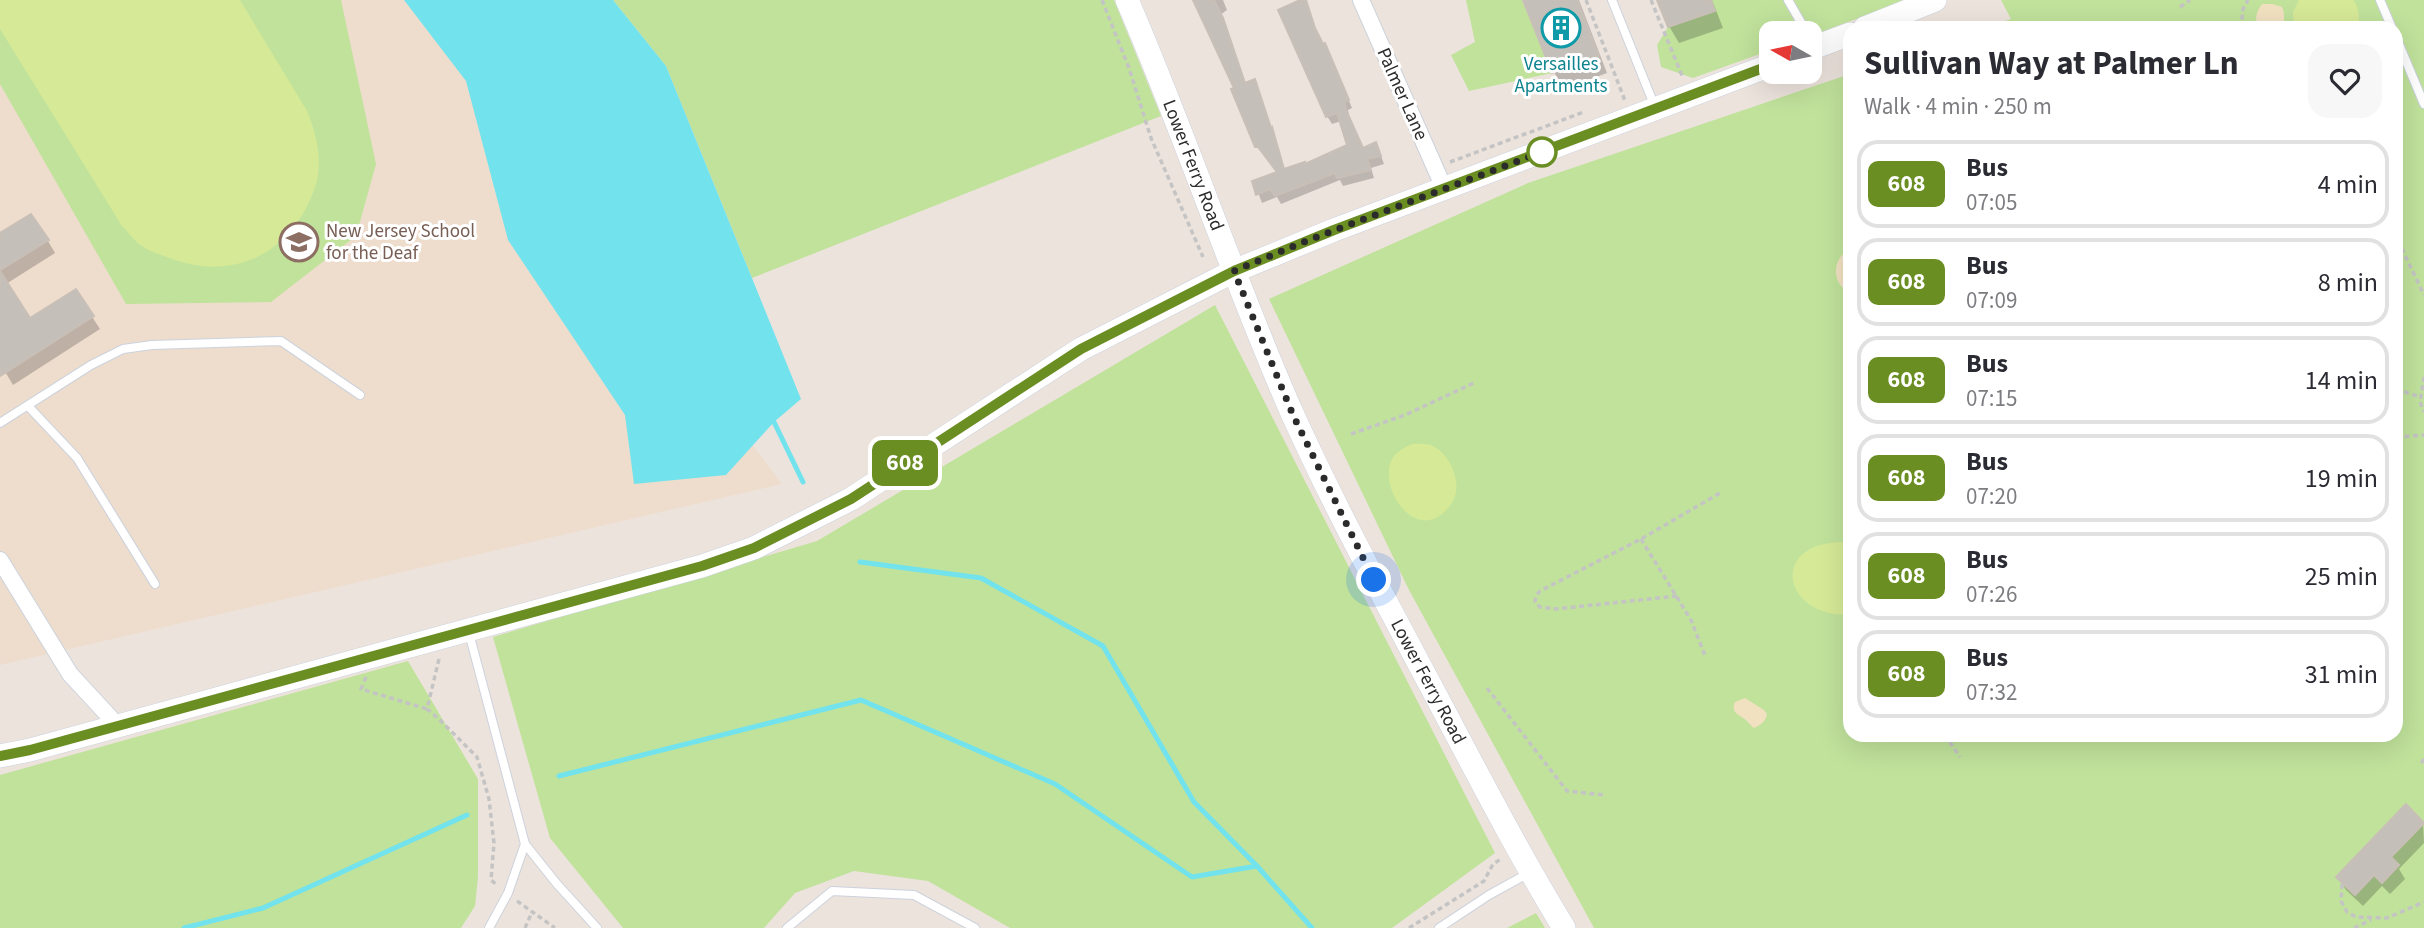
<!DOCTYPE html>
<meta charset="utf-8">
<style>
:root{--surface:#fff;--page:#f7f7f7;--text:#2b2b33;--muted:#7c7c81;--line:#e1e1e2}
body{margin:0;font-family:"Source Sans 3",sans-serif;background:var(--page);color:var(--text);height:100vh;display:flex;flex-direction:column;font-size:26px;white-space:nowrap}
*{box-sizing:border-box;margin:0}
p{font-size:23px;color:var(--muted)}
.icon{flex:none;width:38px;height:38px;fill:none;stroke:currentColor;stroke-width:2;stroke-linecap:round;stroke-linejoin:round}
.map{position:relative;flex:1;overflow:hidden}
.details{position:absolute;left:1843px;top:21px;width:560px;height:721px;display:flex;flex-direction:column;background:var(--surface);border-radius:21px;box-shadow:0 7px 28px #0002}
.details>*{flex:none}
.badge{padding:0 14px;border-radius:10px;font-size:24px;line-height:46px}
.needle{width:46px;rotate:279deg}
.controls{position:absolute;left:1759px;top:21px;display:grid;gap:14px}
.controls a{display:grid;place-items:center;width:63px;height:63px;border-radius:14px;background:var(--surface);box-shadow:0 7px 28px #0002;font-size:35px}
.you{position:absolute;width:35px;height:35px;margin:-18px;border:5px solid #fff;border-radius:50%;background:#1a73e8;box-shadow:0 0 0 10px #1a73e833}
.map>.badge{position:absolute;translate:-50% -50%;box-shadow:0 0 0 4px #fff}
.round{display:grid;place-items:center;flex:none;width:74px;height:74px;border-radius:21px;background:var(--page)}
.summary{display:flex;align-items:center;justify-content:space-between;height:119px;padding:0 21px}
h1{font-size:33px;font-weight:700;line-height:52px}
ul{padding:0;list-style:none}
li{display:flex;align-items:center;gap:21px;height:88px;margin:0 14px 10px;padding:0 7px;border:4px solid var(--line);border-radius:21px}
li div{flex:1}
li b{display:block;font-size:26px}
li em{font-style:normal}
li .badge{min-width:77px;font-weight:700;text-align:center}
.map>svg:first-child{display:block}
.education{fill:#eeddcd}
.green{fill:#c0e29b}
.sand{fill:#f1e1c1}
.pitch{fill:#d6e997}
.water{fill:#72e3ed}
.shadow{fill:#0003}
.lines{fill:none;stroke-linecap:round;stroke-linejoin:round}
.stream{stroke:#72e3ed;stroke-width:5}
.building{fill:#c5bfb9;stroke:#c8bfb7;stroke-width:2}
.lane-casing{stroke:#ccd2dc;stroke-width:10}
.street-casing{stroke:#ccd2dc;stroke-width:18}
.secondary-casing{stroke:#ccd2dc;stroke-width:24}
.path{stroke:#c4c4c4;stroke-width:3.5;stroke-dasharray:5 3.5;stroke-linecap:butt}
.lane{stroke:#fff;stroke-width:8}
.street{stroke:#fff;stroke-width:16}
.secondary{stroke:#fff;stroke-width:23}
.line-casing{stroke:#fff;stroke-width:16}
.line{stroke:#6b8e23;stroke-width:10}
.walk{stroke:#2b2b2b;stroke-width:7;stroke-dasharray:0 12.6}
.stop-dot{fill:#fff;stroke:#6b8e23;stroke-width:3.5}
.labels{text-anchor:middle;dominant-baseline:central;stroke-width:6;stroke-linejoin:round;paint-order:stroke}
.culture-label{font-size:19px;fill:#0d838f;stroke:#fff}
.street-label{font-size:19px;fill:#2b2b2b;stroke:#fff}
.education-label{font-size:19px;fill:#785e54;stroke:#fff;text-anchor:start}
</style>
<div class="map">
<svg width="2424" height="928" viewBox="0 0 2424 928">
<rect width="100%" height="100%" fill="#ede3dd"/>
<polygon class="education" points="0,0 415,0 782,484 0,665"/>
<g class="green">
<polygon points="0,0 341,0 376,164 356,236 271,302 126,304 0,84"/>
<polygon points="613,0 1114,0 1161,116 752,278 666,66"/>
<polygon points="1466,0 1522,0 1552,73 1469,91 1451,55 1475,42"/>
<polygon points="1711,0 1908,0 1810,36 1810,33 1771,33 1771,50 1693,78 1661,67 1657,45 1668,27 1714,11"/>
<polygon points="2001,0 2424,0 2424,928 1594,928 1409,590 1269,299 1528,183 1850,74 1850,735 2396,735 2396,28 1984,28 2011,19"/>
<polygon points="1215,305 1495,853 1392,928 1010,928 928,881 854,871 795,893 764,928 623,928 550,838 493,637 817,541"/>
<polygon points="408,661 478,779 478,877 475,906 461,928 0,928 0,775"/>
<polygon points="1536,913 1545,928 1507,928"/>
</g>
<g class="sand">
<path d="M2262,4H2272L2282,7L2284,13V28H2259C2254,19 2256,12 2262,4Z"/>
<path d="M1850,250V289L1846,290C1831,281 1833,256 1850,250Z"/>
<path d="M1745,698L1764,710L1767,714C1766,721 1761,725 1754,728C1751,726 1749,723 1747,721C1740,714 1730,714 1735,702Z"/>
</g>
<g class="pitch">
<path d="M0,0H240L307,111C316,132 323,161 316,184C296,248 240,282 175,260C164,256 150,252 140,245C134,240 128,232 122,226L0,29Z"/>
<path d="M2299,0H2353C2359,7 2360,19 2358,28H2294L2293,12Z"/>
<path d="M1412,444C1419,444 1426,443 1433,446C1448,453 1459,476 1456,492C1454,502 1450,507 1442,514C1412,538 1380,489 1391,461C1395,452 1404,448 1412,444Z"/>
<path d="M1840,542L1850,544V614L1847,615C1783,615 1769,545 1840,542Z"/>
</g>
<polygon class="water" points="404,0 613,0 666,66 801,399 774,422 726,475 634,484 625,415 508,240 466,81"/>
<g class="shadow">
<polygon points="1195,0 1223,0 1227,10 1220,15 1246,85 1254,82 1259,90 1285,171 1305,166 1349,145 1341,121 1332,124 1327,116 1304,0 1319,39 1329,53 1352,108 1348,110 1350,120 1363,149 1376,145 1380,153 1384,164 1371,168 1374,178 1343,186 1340,180 1281,204 1277,197 1262,203 1254,182 1278,173 1257,146 1236,89"/>
<polygon points="1525,0 1579,0 1607,73 1564,89 1554,72"/>
<polygon points="1659,0 1712,0 1723,28 1679,43 1669,26"/>
<polygon points="0,235 48,241 55,253 6,284 30,320 76,292 100,329 13,385 0,363"/>
<polygon points="2423,823 2424,843 2399,869 2405,879 2390,894 2382,886 2363,906 2346,890 2338,877"/>
</g>
<g class="lines">
<g class="stream">
<polyline points="774,422 803,482"/>
<polyline points="860,562 981,578 1103,646 1194,802 1257,866 1312,928"/>
<polyline points="559,776 861,700 1055,784 1192,877 1257,866"/>
<polyline points="184,928 263,908 467,815"/>
</g>
</g>
<g class="building">
<polygon points="1193,0 1214,0 1223,18 1245,83 1255,79 1271,128 1272,127 1284,169 1305,162 1305,164 1347,145 1337,113 1326,117 1278,10 1300,0 1306,0 1315,28 1323,44 1325,43 1349,100 1344,102 1346,110 1363,148 1376,142 1381,156 1367,159 1371,170 1337,178 1335,173 1275,196 1270,189 1256,195 1252,181 1277,172 1258,147 1255,147 1231,89 1234,88"/>
<polygon points="1523,0 1577,0 1599,56 1552,73"/>
<polygon points="1657,0 1711,0 1715,11 1668,27"/>
<polygon points="31,214 49,240 0,270 0,233"/>
<polygon points="0,271 30,318 76,289 94,316 0,376"/>
<polygon points="2406,804 2424,823 2391,857 2399,865 2382,883 2374,875 2355,895 2336,877"/>
</g>
<g class="lines">
<defs>
<g id="lane">
<polyline points="1612,0 1655,107"/>
<polyline points="1788,0 1807,33"/>
<polyline points="2380,0 2392,28"/>
<polyline points="2396,37 2424,104"/>
<polyline points="28,406 77,458 155,584"/>
<polyline points="0,423 91,365 123,349 152,345 281,341 360,395"/>
<polyline points="469,633 525,844 508,893 489,928"/>
<polyline points="525,844 557,884 597,928"/>
<polyline points="787,928 832,891 914,895 975,928"/>
<polyline points="1439,928 1489,895 1529,873"/>
</g>
<g id="street">
<polyline points="1361,0 1444,188"/>
<polyline points="0,560 70,674 118,726"/>
</g>
<g id="secondary">
<path id="s1" d="M1127,0C1186,136 1232,277 1292,413C1335,508 1385,600 1434,692C1476,771 1517,851 1564,928"/>
<polyline points="1865,28 1935,0"/>
<polyline points="1810,49 1850,34"/>
<polyline points="0,756 30,750 702,566 754,548 851,499 1081,349 1234,271 1334,230 1771,65"/>
</g>
</defs>
<use href="#lane" class="lane-casing"/>
<use href="#street" class="street-casing"/>
<use href="#secondary" class="secondary-casing"/>
<g class="path">
<polyline points="1102,0 1129,68 1151,138 1203,257"/>
<polyline points="1586,0 1624,98 1621,99"/>
<polyline points="1651,0 1683,78"/>
<polyline points="2180,7 2190,0"/>
<polyline points="2241,28 2243,9 2248,0"/>
<polyline points="1450,162 1584,112"/>
<polyline points="2396,242 2402,249 2424,295"/>
<polyline points="2424,377 2420,402 2424,412"/>
<polyline points="2396,389 2420,397"/>
<polyline points="1351,434 1405,415 1476,382"/>
<polyline points="2396,437 2424,435"/>
<polyline points="1641,539 1691,620 1706,658"/>
<polyline points="1677,596 1556,609 1540,607 1535,602 1536,596 1540,591 1641,539 1720,493"/>
<polyline points="439,659 427,709 438,718 477,757 489,799 494,843 491,880 497,885"/>
<polyline points="366,677 361,689 427,709"/>
<polyline points="1487,688 1567,791 1604,795"/>
<polyline points="1945,735 1960,757"/>
<polyline points="2424,759 2422,762 2424,764"/>
<polyline points="2342,884 2341,901 2347,912 2356,917 2387,918 2424,902"/>
<polyline points="517,901 555,928"/>
<polyline points="525,928 532,912"/>
<polyline points="1409,928 1484,881 1493,864 1501,859"/>
<polyline points="2354,928 2371,920"/>
</g>
<use href="#lane" class="lane"/>
<use href="#street" class="street"/>
<use href="#secondary" class="secondary"/>
</g>
<g class="lines">
<defs>
<polyline id="line" points="0,756 30,750 702,566 754,548 851,499 1081,349 1234,271 1334,230 1771,65"/>
</defs>
<use href="#line" class="line-casing"/>
<use href="#line" class="line"/>
<polyline class="walk" points="1374,580 1293,415 1234,271 1306,241 1542,152"/>
</g>
<defs>
<symbol id="building-ring" viewBox="-11 -11 22 22"><circle r="9.5" fill="#fff" stroke="#0f9aa8" stroke-width="1.5"/><path d="M-4-6H4V6H1V3H-1V6H-4ZM-2.5-4.3h1.7v1.8h-1.7ZM.8-4.3h1.7v1.8H.8ZM-2.5-1h1.7V.8h-1.7ZM.8-1h1.7V.8H.8Z" fill="#0f9aa8"/></symbol>
<symbol id="school-ring" viewBox="-11 -11 22 22"><circle r="9.5" fill="#fff" stroke="#8d6e63" stroke-width="1.5"/><path d="M0-5L7-2L0 1L-7-2ZM-4 1L0 2.5L4 1V4Q0 6-4 4Z" fill="#8d6e63"/></symbol>
</defs>
<g fill-rule="evenodd">
<use href="#building-ring" x="1539" y="6" width="44" height="44"/>
<use href="#school-ring" x="277" y="220" width="44" height="44"/>
</g>
<circle class="stop-dot" cx="1542" cy="152" r="14"/>
<g class="labels">
<g class="culture-label">
<text x="1561" y="64">Versailles<tspan x="1561" dy="22">Apartments</tspan></text>
</g>
<g class="street-label">
<text transform="translate(1402 94) rotate(66)">Palmer Lane</text>
<text stroke="none"><textPath href="#s1" startOffset="178">Lower Ferry Road</textPath></text>
<text stroke="none"><textPath href="#s1" startOffset="746">Lower Ferry Road</textPath></text>
</g>
<g class="education-label">
<text x="326" y="231">New Jersey School<tspan x="326" dy="22">for the Deaf</tspan></text>
</g>
</g>
</svg>
<div class="controls">
<a><svg class="needle" viewBox="-14 -14 28 28"><path d="M0-13l5 13h-10z" fill="#e53935"/><path d="M0 13l5-13h-10z" fill="#7c7c81"/></svg></a>
</div>
<div class="you" style="left:1374px;top:580px"></div>
<b class="badge" style="left:905px;top:463px;background:#6b8e23;color:#fff">608</b>
<section class="details">
<div class="summary"><div><h1>Sullivan Way at Palmer Ln</h1><p>Walk · 4 min · 250 m</p></div><a class="round"><svg class="icon" aria-label="heart" viewBox="0 0 24 24"><path d="M12 20l-8-8c-3-5 5-10 8-4 3-6 11-1 8 4z"/></svg></a></div>
<ul>
<li><span class="badge" style="background:#6b8e23;color:#fff">608</span><div><b>Bus</b><p>07:05</p></div><em>4 min</em></li>
<li><span class="badge" style="background:#6b8e23;color:#fff">608</span><div><b>Bus</b><p>07:09</p></div><em>8 min</em></li>
<li><span class="badge" style="background:#6b8e23;color:#fff">608</span><div><b>Bus</b><p>07:15</p></div><em>14 min</em></li>
<li><span class="badge" style="background:#6b8e23;color:#fff">608</span><div><b>Bus</b><p>07:20</p></div><em>19 min</em></li>
<li><span class="badge" style="background:#6b8e23;color:#fff">608</span><div><b>Bus</b><p>07:26</p></div><em>25 min</em></li>
<li><span class="badge" style="background:#6b8e23;color:#fff">608</span><div><b>Bus</b><p>07:32</p></div><em>31 min</em></li>
</ul>
</section>
</div>
